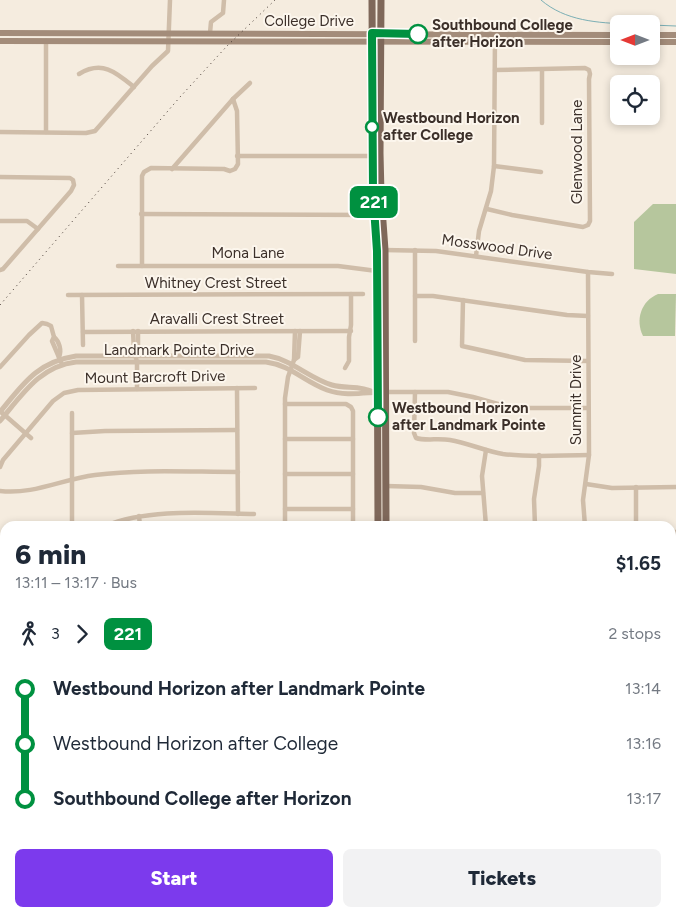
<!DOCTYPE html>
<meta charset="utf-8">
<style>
:root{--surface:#fff;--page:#f2f2f3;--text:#1f2937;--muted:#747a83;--accent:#7c3aed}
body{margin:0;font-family:Figtree,sans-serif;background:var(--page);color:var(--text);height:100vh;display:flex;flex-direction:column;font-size:19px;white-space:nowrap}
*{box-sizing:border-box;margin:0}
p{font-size:16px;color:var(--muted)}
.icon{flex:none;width:28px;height:28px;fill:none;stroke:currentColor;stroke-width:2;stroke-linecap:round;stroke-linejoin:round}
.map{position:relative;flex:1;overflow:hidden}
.details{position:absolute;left:0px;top:521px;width:676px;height:396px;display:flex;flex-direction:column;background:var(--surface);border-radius:15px 15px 0 0;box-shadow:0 2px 8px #0003}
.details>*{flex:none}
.badge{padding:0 10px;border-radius:8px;font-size:18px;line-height:32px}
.needle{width:32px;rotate:270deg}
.controls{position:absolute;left:610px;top:15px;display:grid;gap:10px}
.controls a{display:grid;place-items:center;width:50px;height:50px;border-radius:8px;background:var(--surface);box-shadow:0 2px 8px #0003;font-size:25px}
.map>.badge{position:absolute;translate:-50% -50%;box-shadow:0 0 0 2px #fff}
.legs{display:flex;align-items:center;gap:8px;height:55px;padding:0 15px;font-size:16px}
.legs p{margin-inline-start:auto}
.headline{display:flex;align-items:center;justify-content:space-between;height:85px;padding:0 15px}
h1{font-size:28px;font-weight:800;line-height:38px}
.primary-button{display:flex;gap:10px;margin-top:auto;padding:10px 15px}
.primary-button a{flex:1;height:58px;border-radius:8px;background:var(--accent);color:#fff;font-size:20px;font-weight:800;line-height:58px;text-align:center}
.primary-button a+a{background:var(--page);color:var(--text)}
ul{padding:0 15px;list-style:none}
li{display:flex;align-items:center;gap:18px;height:55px;font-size:19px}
li i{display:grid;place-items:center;width:8px;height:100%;margin:0 6px;background:currentColor}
li i::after{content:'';width:12px;height:12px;margin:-6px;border:4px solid;border-radius:50%;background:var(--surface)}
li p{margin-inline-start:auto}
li:first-child i{background:linear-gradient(#0000 50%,currentColor 0)}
li:last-child i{background:linear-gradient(currentColor 50%,#0000 0)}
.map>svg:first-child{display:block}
.grass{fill:#b6c69d}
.park{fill:url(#park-dots)}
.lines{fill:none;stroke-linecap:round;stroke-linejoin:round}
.stream{stroke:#7bafb5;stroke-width:1}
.minor{stroke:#cfbda9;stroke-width:4.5}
.tertiary{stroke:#cfbda9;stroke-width:5}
.secondary{stroke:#a38c7a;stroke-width:6}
.primary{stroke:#7f685a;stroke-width:7}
.rail{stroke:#3c302a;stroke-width:1;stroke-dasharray:1 4;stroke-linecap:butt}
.line-1-casing{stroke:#fff;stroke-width:11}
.line-1{stroke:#009140;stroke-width:8}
.stop-1-dot{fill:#fff;stroke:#009140;stroke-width:2.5}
.labels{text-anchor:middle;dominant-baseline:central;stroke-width:4;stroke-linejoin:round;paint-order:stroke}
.street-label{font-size:15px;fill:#3c302a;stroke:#fcf6ed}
.stop-label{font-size:15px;font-weight:bold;fill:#3c302a;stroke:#fcf6ed;text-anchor:start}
</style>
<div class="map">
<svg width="676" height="917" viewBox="0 0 676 917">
<defs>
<pattern id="park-dots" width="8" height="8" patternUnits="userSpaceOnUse" patternTransform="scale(1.25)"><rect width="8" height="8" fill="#b6c69d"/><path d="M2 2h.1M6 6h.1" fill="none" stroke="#9daa87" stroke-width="1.8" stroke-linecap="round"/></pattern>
</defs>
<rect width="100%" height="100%" fill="#f5ecdf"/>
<g class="grass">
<polygon points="653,204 676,204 676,274 634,269 634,222"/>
<path d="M658,294H676L675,336H643C635,320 641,301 658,294Z"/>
</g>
<polygon class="park" points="616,913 616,917 393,917 393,912"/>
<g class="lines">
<g class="stream">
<path d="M541,0C565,21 598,23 629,24"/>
<polyline points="651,25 676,26"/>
</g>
<g class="minor">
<polyline points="210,33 211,22 223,13 224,0"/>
<polyline points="542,70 542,123"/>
<path d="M79,74C102,60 116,72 134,87"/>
<polyline points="0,132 86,133 95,131 152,66 168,51 170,0"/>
<polyline points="46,132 46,41"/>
<polyline points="237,156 368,156 380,153"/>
<polyline points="494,166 541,172"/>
<polyline points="172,169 233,99 250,83"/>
<polyline points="0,177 70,178 73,180 74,185 71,191 3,269 0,270"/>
<polyline points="487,209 512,215 583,227 588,225 590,221 589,79 590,74 589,70 585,68 495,70"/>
<polyline points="141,214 375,215"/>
<polyline points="0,221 27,221 38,229"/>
<polyline points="384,250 436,251 588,272 612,274"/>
<polyline points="415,250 415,341"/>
<polyline points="476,256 479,231 491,191 494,166 495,35"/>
<polyline points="118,266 338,266 377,271"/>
<polyline points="142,266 142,176 144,172 151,168 224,169 230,171 235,169 238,164 237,111 233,99"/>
<polyline points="68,295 363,294"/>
<polyline points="82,295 83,345"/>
<polyline points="415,296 433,296 567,315 588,316"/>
<polyline points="463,300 462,346 525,360 588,361"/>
<polyline points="133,331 134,351 137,362 137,389"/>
<polyline points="83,332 351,331"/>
<path d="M54,337C59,341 62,350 59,357"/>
<polyline points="136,356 138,351 138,331"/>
<polyline points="294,360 298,357 300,331"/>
<polyline points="0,367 29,335 42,323 47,324 51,326 54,337 52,341 61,362"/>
<polyline points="345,368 349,361 349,337 351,325 351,294"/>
<polyline points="237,388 238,514"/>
<polyline points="386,392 448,392 473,397 512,408 588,408"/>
<path d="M415,392L414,433L416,438C425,441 439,438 450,440C468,443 485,451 503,454C531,458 561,455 589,455"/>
<polyline points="285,404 346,404 351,407 353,411 353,523"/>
<polyline points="0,411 31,438"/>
<polyline points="72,413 72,526"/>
<polyline points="72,433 105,431 237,430"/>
<polyline points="285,439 353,439"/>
<polyline points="0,467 3,460 53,401 64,393 78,390 255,388"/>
<polyline points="285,474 353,474"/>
<polyline points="586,484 612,488 676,487"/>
<polyline points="386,486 421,487 455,493 483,493"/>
<path d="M0,491C33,495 63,479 95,475C142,469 190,472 238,472"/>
<polyline points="285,509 353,509"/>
<polyline points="139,516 140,526"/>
<path d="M105,526C148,508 207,513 254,514"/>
<polyline points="285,526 285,398 288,377 294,360 295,331"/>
<polyline points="486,526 482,476 486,450"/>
<polyline points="535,526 534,499 539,466 539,455"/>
<polyline points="585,526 583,500 589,455 588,272"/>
<polyline points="636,526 636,487"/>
<polyline points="671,532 676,532"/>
<polyline points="671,577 676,576"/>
<polyline points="671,697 676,697"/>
<polyline points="671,822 676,822"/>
<polyline points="0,862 5,862"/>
<polyline points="26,912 26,917"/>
<polyline points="85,912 85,917"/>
<polyline points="144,912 144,917"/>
<polyline points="203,912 203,917"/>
<polyline points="262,912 262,917"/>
<polyline points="321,912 321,917"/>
</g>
<g class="tertiary">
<path d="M0,412C23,384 37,362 76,356H269C292,360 309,378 332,385C345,389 361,385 373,392"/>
<path d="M0,421C22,395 40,366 76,362H266C290,365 305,382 327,390C347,397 366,392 386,392"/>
<polyline points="0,549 5,552"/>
<polyline points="0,556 5,559"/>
<polyline points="0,605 5,594"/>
<polyline points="0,669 2,633 5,612"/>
<polyline points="671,747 676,747"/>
</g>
<g class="secondary">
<polyline points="0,33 619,35"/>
<polyline points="651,35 676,35"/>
<polyline points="0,41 619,42"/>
<polyline points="651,42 676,42"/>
<polyline points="0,731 5,732"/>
</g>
<g class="primary">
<polyline points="372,0 373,193 377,251 378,526"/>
<polyline points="381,0 380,153 381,194 385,250 386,526"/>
<polyline points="379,912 379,917"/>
<polyline points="387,912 387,917"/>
</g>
<polyline class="rail" points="0,305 180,97 227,46 275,0"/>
</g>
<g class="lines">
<defs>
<polyline id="line-1" points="378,417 377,251 373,193 372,33 418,34"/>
</defs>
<use href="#line-1" class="line-1-casing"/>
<use href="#line-1" class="line-1"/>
</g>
<g class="stop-1-dot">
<circle cx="418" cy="34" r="9"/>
<circle cx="372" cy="127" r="6"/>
<circle cx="378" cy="417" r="9"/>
</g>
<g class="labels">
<g class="street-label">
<text x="309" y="21">College Drive</text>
<text transform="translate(577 152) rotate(-90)">Glenwood Lane</text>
<text transform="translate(497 247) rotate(8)">Mosswood Drive</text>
<text x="248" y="253">Mona Lane</text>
<text x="216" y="283">Whitney Crest Street</text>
<text x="217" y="319">Aravalli Crest Street</text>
<text x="179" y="350">Landmark Pointe Drive</text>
<text transform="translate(155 377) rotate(-1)">Mount Barcroft Drive</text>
<text transform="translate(576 400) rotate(-90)">Summit Drive</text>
</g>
<g class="stop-label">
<text x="432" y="25">Southbound College<tspan x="432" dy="17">after Horizon</tspan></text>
<text x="383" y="118">Westbound Horizon<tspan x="383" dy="17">after College</tspan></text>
<text x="392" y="408">Westbound Horizon<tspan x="392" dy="17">after Landmark Pointe</tspan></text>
</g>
</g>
</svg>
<div class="controls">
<a><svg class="needle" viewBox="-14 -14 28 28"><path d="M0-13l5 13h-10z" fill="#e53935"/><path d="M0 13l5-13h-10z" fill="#747a83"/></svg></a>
<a><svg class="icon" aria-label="locate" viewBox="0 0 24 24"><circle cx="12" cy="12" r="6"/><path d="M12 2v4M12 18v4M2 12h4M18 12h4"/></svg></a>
</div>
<b class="badge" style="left:374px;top:202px;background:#009140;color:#fff">221</b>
<section class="details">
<div class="headline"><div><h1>6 min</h1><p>13:11 – 13:17 · Bus</p></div><b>$1.65</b></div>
<div class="legs"><svg class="icon" aria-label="walk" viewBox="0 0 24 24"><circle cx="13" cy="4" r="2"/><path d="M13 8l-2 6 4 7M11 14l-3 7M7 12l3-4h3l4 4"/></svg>3<svg class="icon" aria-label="forward" viewBox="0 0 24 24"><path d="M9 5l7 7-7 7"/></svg><b class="badge" style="background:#009140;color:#fff">221</b><p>2 stops</p></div>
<ul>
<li><i style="color:#009140"></i><b>Westbound Horizon after Landmark Pointe</b><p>13:14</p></li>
<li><i style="color:#009140"></i><span>Westbound Horizon after College</span><p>13:16</p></li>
<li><i style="color:#009140"></i><b>Southbound College after Horizon</b><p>13:17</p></li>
</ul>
<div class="primary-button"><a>Start</a><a>Tickets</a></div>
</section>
</div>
